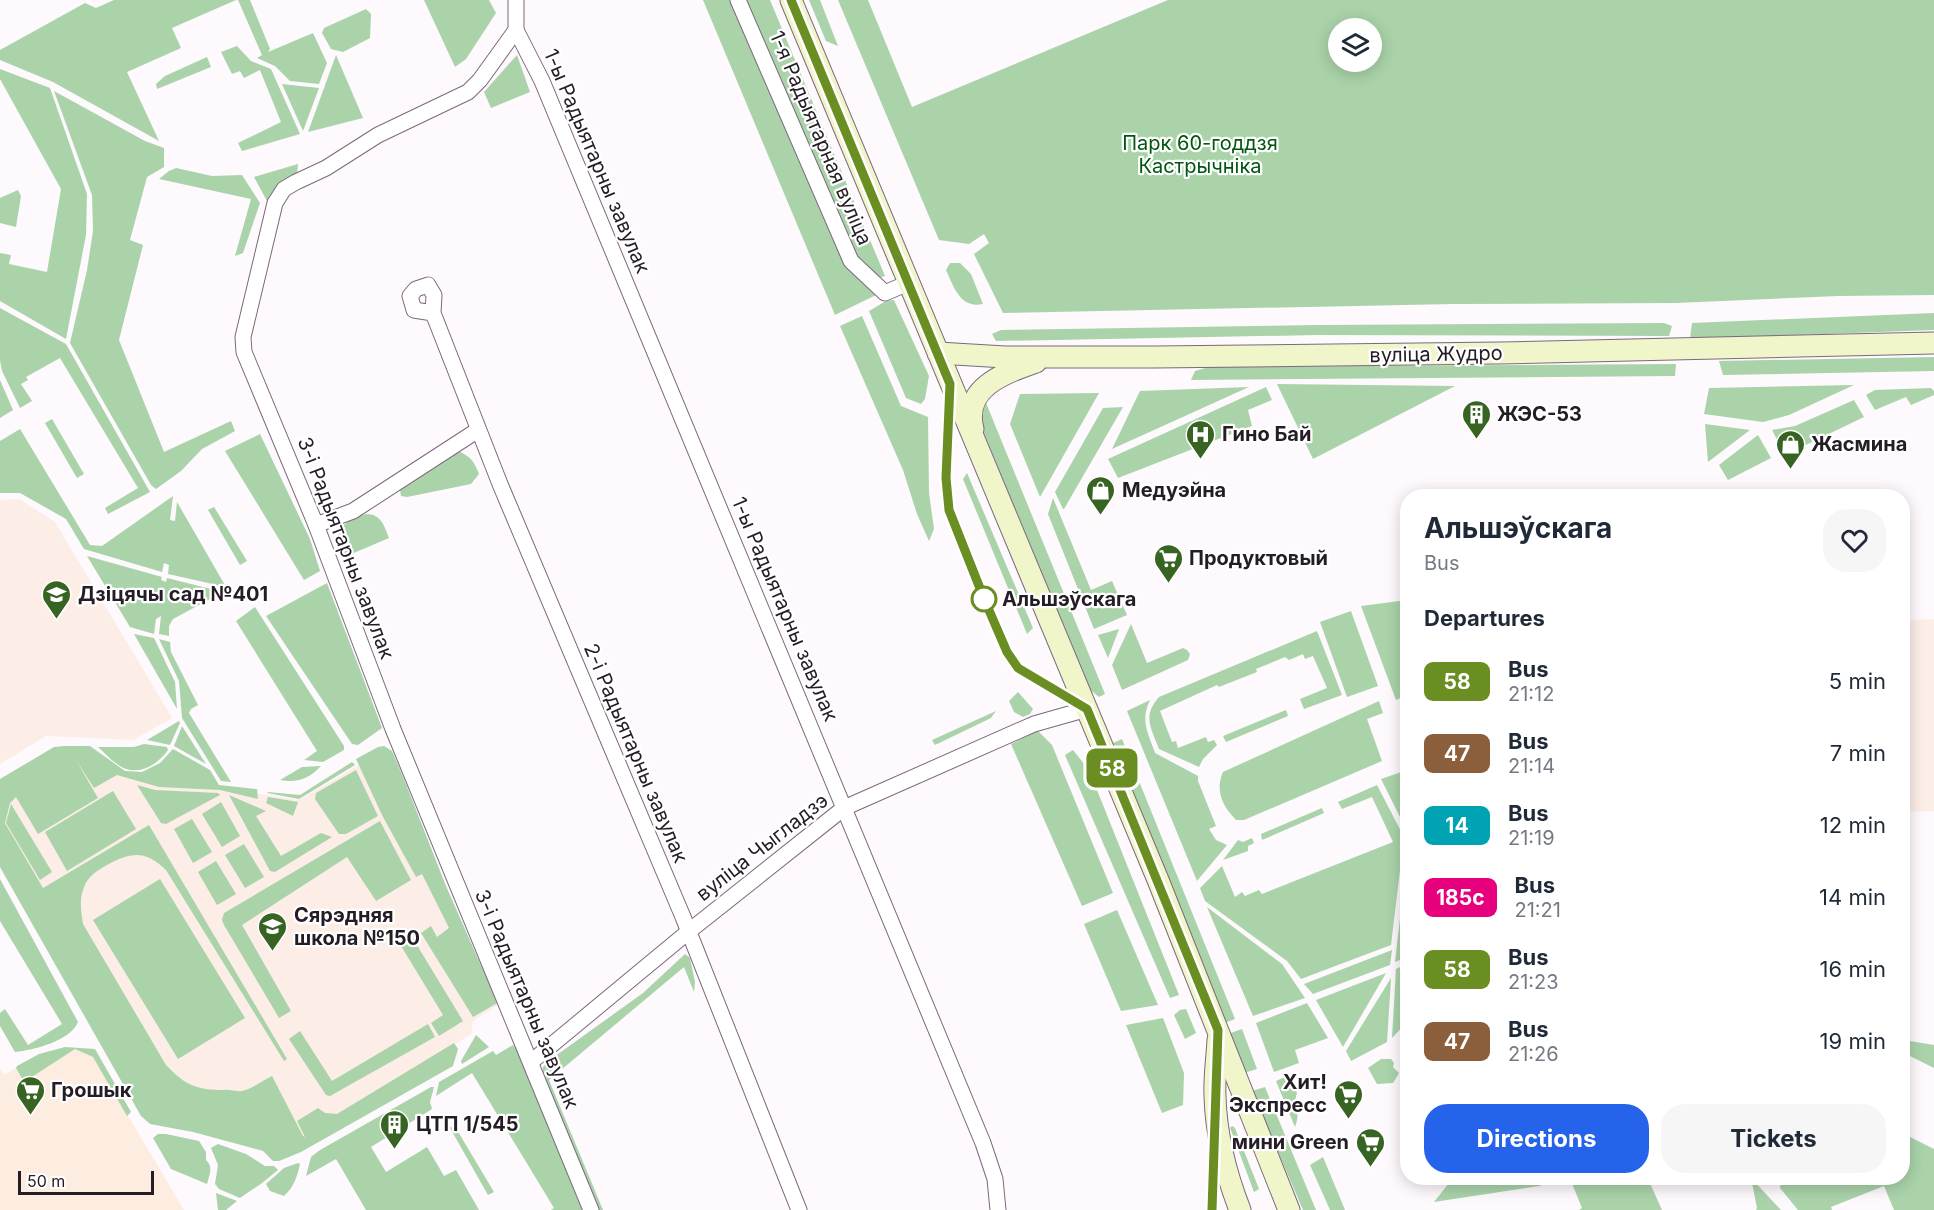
<!DOCTYPE html>
<meta charset="utf-8">
<style>
:root{--surface:#fff;--page:#f6f6f7;--text:#1f2937;--muted:#747a83;--accent:#2563eb}
body{margin:0;font-family:Inter,sans-serif;background:var(--page);color:var(--text);height:100vh;display:flex;flex-direction:column;font-size:22px;white-space:nowrap}
*{box-sizing:border-box;margin:0}
p{font-size:20px;color:var(--muted)}
.icon{flex:none;width:33px;height:33px;fill:none;stroke:currentColor;stroke-width:2;stroke-linecap:round;stroke-linejoin:round}
.map{position:relative;flex:1;overflow:hidden}
.sheet{position:absolute;left:1400px;top:489px;width:510px;height:696px;display:flex;flex-direction:column;background:var(--surface);border-radius:24px;box-shadow:0 3px 15px #0003}
.sheet>*{flex:none}
.badge{padding:0 12px;border-radius:9px;font-size:21px;line-height:39px}
.tools{position:absolute;left:1328px;top:18px;display:grid;gap:12px}
.tools a{display:grid;place-items:center;width:54px;height:54px;border-radius:50%;background:var(--surface);box-shadow:0 3px 15px #0003;font-size:30px}
.scale{position:absolute;left:18px;bottom:15px;width:136px;box-sizing:border-box;padding-left:6px;border:3px solid #251d25;border-top:0;font-size:16px;line-height:21px;white-space:nowrap;color:#251d25;-webkit-text-stroke:4px #fff;paint-order:stroke}
.map>.badge{position:absolute;translate:-50% -50%;box-shadow:0 0 0 3px #fff}
h2{padding:0 24px;font-size:22px;line-height:54px}
.round{display:grid;place-items:center;flex:none;width:63px;height:63px;border-radius:24px;background:var(--page)}
.summary{display:flex;align-items:center;justify-content:space-between;height:102px;padding:0 24px}
h1{font-size:28px;font-weight:700;line-height:45px}
.action{display:flex;gap:12px;margin-top:auto;padding:12px 24px}
.action a{flex:1;height:69px;border-radius:24px;background:var(--accent);color:#fff;font-size:24px;font-weight:700;line-height:69px;text-align:center}
.action a+a{background:var(--page);color:var(--text)}
ul{padding:0;list-style:none}
li{display:flex;align-items:center;gap:18px;height:72px;padding:0 24px}
li div{flex:1}
li b{display:block;font-size:22px}
li em{font-style:normal}
li .badge{min-width:66px;font-weight:700;text-align:center}
.map>svg:first-child{display:block}
.commercial{fill:#fdede1}
.education{fill:#fcede7}
.green{fill:#aad3aa;fill-rule:evenodd}
.lines{fill:none;stroke-linecap:round;stroke-linejoin:round}
.minor-casing{stroke:#7c687d;stroke-width:17}
.secondary-casing{stroke:#7c687d;stroke-width:23}
.minor{stroke:#fff;stroke-width:15}
.secondary{stroke:#f0f5ca;stroke-width:21}
.line-casing{stroke:#fff;stroke-width:14}
.line{stroke:#6b8e23;stroke-width:9}
.stop-dot{fill:#fff;stroke:#6b8e23;stroke-width:3}
.labels{text-anchor:middle;dominant-baseline:central;stroke-width:4.5;stroke-linejoin:round;paint-order:stroke}
.street-label{font-size:20px;fill:#251d25;stroke:#fff}
.park-label{font-size:20px;fill:#025611;stroke:#fff}
.poi-label{font-size:20px;font-weight:bold;fill:#251d25;stroke:#fff;text-anchor:start}
.stop-label{font-size:20px;font-weight:bold;fill:#251d25;stroke:#fff;text-anchor:start}
</style>
<div class="map">
<svg width="1934" height="1210" viewBox="0 0 1934 1210">
<rect width="100%" height="100%" fill="#fdf9fd"/>
<polygon class="commercial" points="75,1049 93,1057 184,1210 0,1210 0,1068 4,1075 16,1068 24,1081"/>
<g class="education">
<polygon points="19,499 55,522 172,718 133,740 46,736 0,764 0,500"/>
<polygon points="1934,619 1934,811 1902,812 1902,621"/>
<polygon points="56,755 121,772 299,800 376,755 498,1005 473,1021 471,1034 305,1140 175,1117 0,825 0,799"/>
</g>
<g class="green">
<polygon points="114,0 236,0 172,28 181,48 127,72 159,141 53,82 0,60 0,50 85,3 96,8"/>
<polygon points="238,0 250,0 270,49 268,52 313,33 327,63 319,84 290,81 275,66 257,58 262,55"/>
<polygon points="424,0 489,0 496,13 466,59 455,67"/>
<polygon points="703,0 730,0 845,265 878,294 835,315"/>
<polygon points="745,0 770,0 885,276 878,278 854,254"/>
<polygon points="809,0 820,0 838,46 826,41"/>
<path d="M838,0H868L912,107L1168,0H1934V295L1838,296L1676,303L1453,304L1003,313L974,254L989,243L984,234L969,244L939,240ZM1338,28H1371V62H1338Z"/>
<polygon points="366,9 371,14 370,38 343,52 331,49 322,33 324,28"/>
<polygon points="237,46 251,61 271,69 300,134 242,151 238,143 281,122 260,70 244,78 240,71 232,74 221,52"/>
<polygon points="336,55 363,118 308,132"/>
<polygon points="517,55 530,92 491,108 484,92"/>
<polygon points="207,57 211,67 157,89 156,84 165,76"/>
<polygon points="0,69 50,88 87,194 86,235 66,339 0,301 0,253 11,255 9,264 47,272 61,189 0,79"/>
<polygon points="282,84 319,88 303,131"/>
<polygon points="54,91 145,141 164,148 164,167 147,177 130,240 143,245 119,340 164,452 231,421 235,431 202,449 181,471 156,489 151,485 70,343 87,270 93,231 92,195"/>
<polygon points="298,164 297,174 273,191 268,203 254,177"/>
<polygon points="176,168 212,176 242,175 260,203 243,253 235,256 251,199 159,179 169,171"/>
<polygon points="18,190 21,196 16,227 0,223 0,198"/>
<path d="M950,263H960L971,274L983,304C960,309 954,287 946,270Z"/>
<polygon points="894,300 929,376 925,399 921,404 906,398 869,311 886,301"/>
<polygon points="0,308 66,344 150,492 108,514 105,508 138,488 60,358 26,377 28,380 21,384 32,401 20,408 2,371 0,360"/>
<polygon points="1934,313 1934,330 1690,339 1692,323"/>
<polygon points="862,316 901,406 928,417 929,493 934,529 929,541 917,514 903,470 840,326"/>
<polygon points="1664,323 1672,326 1669,336 1317,335 996,341 992,334 1001,330 1318,325"/>
<polygon points="1934,357 1934,371 1723,375 1719,361"/>
<polygon points="1676,364 1675,376 1191,380 1195,371 1209,367"/>
<polygon points="0,380 13,410 0,418"/>
<polygon points="1277,384 1455,386 1313,459"/>
<polygon points="1854,385 1789,415 1763,422 1704,414 1709,388"/>
<polygon points="1249,387 1112,449 1140,391"/>
<polygon points="1266,387 1272,400 1248,410 1252,426 1118,478 1108,459"/>
<polygon points="1931,388 1934,391 1934,395 1911,405 1906,397 1875,410 1866,395 1875,390"/>
<polygon points="1099,393 1040,497 1010,424 1020,394"/>
<polygon points="984,398 1105,694 1099,697 1089,689 977,416"/>
<polygon points="1854,400 1864,417 1785,455 1772,430 1795,426"/>
<polygon points="1123,407 1064,509 1063,509 1055,492 1103,408"/>
<polygon points="52,419 84,474 77,478 45,423"/>
<polygon points="1705,424 1750,430 1708,462"/>
<polygon points="20,429 90,545 102,546 173,496 170,520 175,521 177,502 226,587 168,574 169,565 164,563 162,572 84,549 66,519 20,493 0,493 0,441"/>
<polygon points="260,434 310,539 320,571 304,580 225,451"/>
<polygon points="1758,435 1771,458 1728,480 1719,465"/>
<path d="M458,451C470,456 474,461 479,474L471,484L407,497L401,496L400,490L402,486Z"/>
<polygon points="967,473 1033,628 1027,634 963,479"/>
<polygon points="1053,498 1091,590 1112,581 1127,615 1094,629 1048,514"/>
<polygon points="214,507 247,561 240,565 208,510"/>
<path d="M366,514C381,514 384,525 389,538L342,558L335,542C343,522 346,521 366,514Z"/>
<polygon points="87,556 162,577 161,580 166,582 167,578 223,592 173,619 169,626 169,636 159,634 161,616 156,619 154,634 130,627"/>
<polygon points="327,583 382,728 358,745 352,744 266,616"/>
<polygon points="1407,600 1407,695 1396,700 1361,606"/>
<polygon points="255,607 344,746 344,750 323,762 304,760 317,751 236,621"/>
<polygon points="1351,611 1378,686 1347,697 1320,622"/>
<polygon points="1131,624 1147,663 1183,648 1187,650 1190,654 1188,660 1122,690 1112,665"/>
<polygon points="1119,629 1108,658 1098,635"/>
<path d="M1317,631L1342,695L1304,709L1300,699L1327,688L1313,656L1305,659L1303,654L1289,660L1285,657L1256,669L1257,672L1219,687L1217,685L1160,711L1172,742L1176,741L1178,748L1206,737L1208,742L1214,740L1217,745L1203,759L1199,767L1159,749C1151,728 1142,716 1159,697Z"/>
<polygon points="134,634 154,638 175,682 177,709"/>
<polygon points="159,639 170,642 171,652 198,705 191,709 189,713 231,782 221,781 182,718 179,681"/>
<polygon points="1018,692 1033,709 1030,714 1023,717 1014,712 1009,701"/>
<path d="M1150,700C1140,721 1148,732 1155,753L1198,776V781L1216,826L1209,829L1216,840L1227,845L1197,881L1127,711Z"/>
<path d="M1379,701L1383,713L1367,719L1382,761L1244,820H1236C1222,806 1215,790 1223,772Z"/>
<polygon points="1286,710 1288,716 1226,742 1223,736"/>
<polygon points="996,711 991,718 935,745 932,740"/>
<polygon points="179,721 180,723 170,745 147,740"/>
<polygon points="182,726 206,764 174,746"/>
<polygon points="1038,731 1052,745 1113,893 1082,906 1011,744"/>
<polygon points="1122,739 1235,1019 1222,1024 1111,744"/>
<path d="M144,744L167,747L168,750C159,763 143,774 126,769C115,765 106,754 98,747H134Z"/>
<path d="M64,746H90L125,771L142,772L160,763L173,749L210,770L219,785L257,789L258,799L220,790L159,787L117,775L94,788L76,760L98,798L38,834L16,797L10,803L5,823L43,888L149,825L287,1059L284,1061L166,870C145,850 131,852 107,865C98,870 88,876 84,887C79,899 81,911 83,924L166,1065C185,1085 196,1090 224,1090C229,1089 237,1092 242,1091C252,1089 263,1080 272,1076L303,1136L305,1137L297,1121L318,1108L325,1113L337,1114L454,1043L458,1049L453,1066L301,1152L279,1161H273L263,1151L193,1132L150,1124L141,1116L0,867V779L54,747Z"/>
<polygon points="384,746 392,751 402,774 446,886 479,961 499,1002 473,1017 421,933 431,926 437,937 449,928 422,874 416,877 383,817 356,759 378,747"/>
<polygon points="1073,750 1089,770 1179,995 1170,998 1065,755"/>
<polygon points="352,762 355,765 299,799 267,793 268,792 300,795"/>
<path d="M321,766C309,779 297,783 280,780L302,767Z"/>
<polygon points="356,770 378,816 346,834 339,834 315,799 316,793"/>
<polygon points="1407,770 1407,831 1381,779"/>
<polygon points="137,785 155,790 218,793 220,795 166,824 161,823"/>
<polygon points="1377,785 1404,837 1391,945 1301,979 1287,961 1205,901 1200,888 1222,866 1235,897 1242,892 1245,896 1259,890 1262,894 1393,842 1372,797 1342,809 1338,802"/>
<polygon points="113,791 136,829 67,871 45,832"/>
<polygon points="229,795 266,811 256,816 281,856 321,833 332,837 275,872 270,871"/>
<polygon points="268,797 298,802 293,816 266,803"/>
<polygon points="221,802 240,836 222,847 202,814"/>
<polygon points="11,804 52,872 40,880 6,823"/>
<polygon points="1322,808 1324,813 1262,840 1261,834"/>
<polygon points="192,819 212,852 193,863 174,829"/>
<polygon points="380,821 411,880 376,901 347,857 242,925 291,1011 279,1018 224,925 222,920 224,913"/>
<polygon points="1252,838 1254,843 1248,846 1248,851 1223,860 1238,840 1243,842"/>
<polygon points="244,844 264,877 245,888 225,855"/>
<polygon points="1407,857 1407,957 1395,962"/>
<polygon points="216,861 236,894 217,905 198,872"/>
<path d="M0,879L78,1022C70,1041 34,1050 15,1052L0,1026V1013L5,1009L28,1045L62,1024L0,921Z"/>
<polygon points="160,879 245,1018 178,1059 93,920"/>
<polygon points="1207,907 1282,964 1305,998 1253,1016"/>
<polygon points="1117,910 1158,1005 1121,1011 1084,924"/>
<polygon points="403,931 409,932 463,1021 439,1036 431,1023 443,1015 395,936"/>
<polygon points="1392,950 1390,965 1313,994 1304,984"/>
<polygon points="685,954 690,958 695,982 694,992 684,967 549,1080 603,1210 597,1210 541,1076 543,1067 547,1062 643,993"/>
<polygon points="1407,964 1407,1022 1392,1038 1396,969"/>
<polygon points="1386,973 1343,1047 1316,1000"/>
<polygon points="1391,978 1387,1042 1351,1061 1346,1051"/>
<polygon points="1307,1003 1328,1038 1295,1050 1299,1063 1274,1072 1256,1023"/>
<polygon points="1186,1009 1196,1033 1185,1039 1174,1015 1180,1010"/>
<polygon points="1163,1018 1184,1073 1183,1105 1162,1113 1126,1025"/>
<polygon points="428,1024 435,1037 330,1096 326,1095 289,1039 300,1031 332,1081"/>
<polygon points="1902,1028 1910,1041 1934,1045 1934,1068 1902,1052"/>
<polygon points="1242,1029 1257,1069 1244,1073 1228,1034"/>
<polygon points="476,1035 489,1047 462,1064 461,1061"/>
<polygon points="513,1045 518,1051 584,1210 551,1210 554,1208 472,1073 436,1096 439,1082 493,1051 496,1055"/>
<polygon points="65,1047 95,1049 131,1112 127,1116 93,1057 75,1049 24,1082 16,1068 17,1066 39,1054"/>
<polygon points="1381,1059 1391,1059 1394,1063 1393,1067 1399,1073 1393,1083 1377,1084 1368,1068"/>
<path d="M1289,1075L1297,1093C1292,1107 1302,1109 1295,1127L1276,1081Z"/>
<polygon points="431,1087 434,1087 430,1102 432,1109 371,1147 386,1172 427,1147 444,1176 456,1170 479,1210 366,1210 336,1159 306,1176 311,1157 320,1150"/>
<polygon points="1265,1087 1316,1210 1303,1210 1252,1091"/>
<polygon points="454,1125 494,1192 488,1195 450,1128"/>
<polygon points="1232,1126 1235,1128 1259,1189 1254,1192 1232,1133 1230,1128"/>
<polygon points="1902,1133 1934,1149 1934,1210 1894,1210 1884,1186 1831,1207 1832,1210 1798,1210 1780,1188 1781,1180 1789,1178 1902,1178"/>
<path d="M158,1134H166L199,1141L206,1152V1160C214,1167 209,1175 207,1184L171,1169L153,1138Z"/>
<polygon points="218,1144 246,1154 265,1166 274,1166 278,1170 262,1183 240,1198 219,1189 215,1184 218,1165 211,1148"/>
<polygon points="1323,1157 1345,1210 1330,1210 1310,1165"/>
<path d="M298,1163L300,1164C297,1177 294,1187 284,1196L270,1191L266,1184L284,1168Z"/>
<polygon points="1453,1178 1559,1178 1539,1186 1434,1202"/>
<polygon points="1576,1178 1648,1179 1662,1210 1579,1210 1582,1208 1571,1181"/>
<polygon points="1751,1178 1781,1210 1756,1210 1757,1208"/>
<polygon points="216,1193 237,1201 226,1210 218,1210"/>
</g>
<g class="lines">
<defs>
<g id="minor">
<polyline points="516,0 516,30 480,80 468,92 378,135 326,168 296,182 284,189 275,203 243,337 244,352 316,525 393,729 591,1210"/>
<polyline points="738,0 851,261 885,293 908,283"/>
<polyline points="516,30 542,81 983,1143 995,1179 998,1210"/>
<polyline points="433,313 414,310 410,296 416,289 428,285 434,295 433,313 500,484 683,917 799,1210"/>
<polyline points="316,525 353,511 478,430"/>
<polyline points="531,1062 688,932 844,808 1034,724 1087,709"/>
</g>
<g id="secondary">
<polyline points="791,0 1158,880 1289,1210"/>
<polyline points="938,353 1005,357 1154,357 1500,353 1934,343"/>
<path d="M973,429C962,387 1005,373 1036,362"/>
<path d="M1218,1040C1217,1059 1214,1078 1215,1096C1216,1135 1226,1174 1240,1210"/>
</g>
</defs>
<use href="#minor" class="minor-casing"/>
<use href="#secondary" class="secondary-casing"/>
<use href="#minor" class="minor"/>
<use href="#secondary" class="secondary"/>
</g>
<g class="lines">
<defs>
<polyline id="line" points="791,0 950,384 946,478 949,510 985,601 1007,652 1018,668 1087,709 1218,1030 1212,1210"/>
</defs>
<use href="#line" class="line-casing"/>
<use href="#line" class="line"/>
</g>
<defs>
<symbol id="building-pin" viewBox="-11 -11 22 30"><path d="M0 17L-7.5 6A9.5 9.5 0 1 1 7.5 6Z" fill="#376422" stroke="#fff"/><path d="M-4-6H4V6H1V3H-1V6H-4ZM-2.5-4.3h1.7v1.8h-1.7ZM.8-4.3h1.7v1.8H.8ZM-2.5-1h1.7V.8h-1.7ZM.8-1h1.7V.8H.8Z" fill="#fff"/></symbol>
<symbol id="hospital-pin" viewBox="-11 -11 22 30"><path d="M0 17L-7.5 6A9.5 9.5 0 1 1 7.5 6Z" fill="#376422" stroke="#fff"/><path d="M-5-5h3v3.5h4V-5h3V5h-3V1.5h-4V5h-3Z" fill="#fff"/></symbol>
<symbol id="shop-pin" viewBox="-11 -11 22 30"><path d="M0 17L-7.5 6A9.5 9.5 0 1 1 7.5 6Z" fill="#376422" stroke="#fff"/><path d="M-5-2.5h2.3a2.7 3.5 0 0 1 5.4 0H5L5.5 6h-11ZM-1.5-2.5h3a1.5 2.3 0 0 0-3 0Z" fill="#fff"/></symbol>
<symbol id="supermarket-pin" viewBox="-11 -11 22 30"><path d="M0 17L-7.5 6A9.5 9.5 0 1 1 7.5 6Z" fill="#376422" stroke="#fff"/><path d="M-6-5.5h2.5l.6 2H6L4.5 2H-2.5L-4.4-4H-6ZM-1.5 3.2a1.3 1.3 0 1 0 .1 0ZM3 3.2a1.3 1.3 0 1 0 .1 0Z" fill="#fff"/></symbol>
<symbol id="school-pin" viewBox="-11 -11 22 30"><path d="M0 17L-7.5 6A9.5 9.5 0 1 1 7.5 6Z" fill="#376422" stroke="#fff"/><path d="M0-5L7-2L0 1L-7-2ZM-4 1L0 2.5L4 1V4Q0 6-4 4Z" fill="#fff"/></symbol>
</defs>
<g fill-rule="evenodd">
<use href="#building-pin" x="1460" y="398" width="33" height="45"/>
<use href="#hospital-pin" x="1184" y="418" width="33" height="45"/>
<use href="#shop-pin" x="1774" y="428" width="33" height="45"/>
<use href="#shop-pin" x="1084" y="474" width="33" height="45"/>
<use href="#supermarket-pin" x="1152" y="542" width="33" height="45"/>
<use href="#school-pin" x="40" y="578" width="33" height="45"/>
<use href="#school-pin" x="256" y="910" width="33" height="45"/>
<use href="#supermarket-pin" x="14" y="1074" width="33" height="45"/>
<use href="#supermarket-pin" x="1332" y="1078" width="33" height="45"/>
<use href="#building-pin" x="378" y="1108" width="33" height="45"/>
<use href="#supermarket-pin" x="1354" y="1126" width="33" height="45"/>
</g>
<circle class="stop-dot" cx="984" cy="599" r="12"/>
<g class="labels">
<g class="street-label">
<text transform="translate(821 138) rotate(67)">1-я Радыятарная вуліца</text>
<text transform="translate(597 161) rotate(67)">1-ы Радыятарны завулак</text>
<text transform="translate(1436 354) rotate(-1)">вуліца Жудро</text>
<text transform="translate(346 548) rotate(69)">3-і Радыятарны завулак</text>
<text transform="translate(785 609) rotate(67)">1-ы Радыятарны завулак</text>
<text transform="translate(636 753) rotate(67)">2-і Радыятарны завулак</text>
<text transform="translate(762 847) rotate(-38)">вуліца Чыгладзэ</text>
<text transform="translate(527 999) rotate(67)">3-і Радыятарны завулак</text>
</g>
<g class="park-label">
<text x="1200" y="143">Парк 60-годдзя<tspan x="1200" dy="23">Кастрычніка</tspan></text>
</g>
<g class="poi-label">
<text x="1497" y="414">ЖЭС-53</text>
<text x="1222" y="434">Гино Бай</text>
<text x="1811" y="444">Жасмина</text>
<text x="1122" y="490">Медуэйна</text>
<text x="1189" y="558">Продуктовый</text>
<text x="78" y="594">Дзіцячы сад №401</text>
<text x="294" y="915">Сярэдняя<tspan x="294" dy="23">школа №150</tspan></text>
<text x="1327" y="1082" text-anchor="end">Хит!<tspan x="1327" dy="23">Экспресс</tspan></text>
<text x="51" y="1090">Грошык</text>
<text x="416" y="1124">ЦТП 1/545</text>
<text x="1349" y="1142" text-anchor="end">мини Green</text>
</g>
<g class="stop-label">
<text x="1002" y="599">Альшэўскага</text>
</g>
</g>
</svg>
<div class="tools">
<a><svg class="icon" aria-label="layers" viewBox="0 0 24 24"><path d="M12 4l9 5-9 5-9-5zM3 14l9 5 9-5"/></svg></a>
</div>
<div class="scale">50 m</div>
<b class="badge" style="left:1112px;top:768px;background:#6b8e23;color:#fff">58</b>
<section class="sheet">
<div class="summary"><div><h1>Альшэўскага</h1><p>Bus</p></div><a class="round"><svg class="icon" aria-label="heart" viewBox="0 0 24 24"><path d="M12 20l-8-8c-3-5 5-10 8-4 3-6 11-1 8 4z"/></svg></a></div>
<h2>Departures</h2>
<ul>
<li><span class="badge" style="background:#6b8e23;color:#fff">58</span><div><b>Bus</b><p>21:12</p></div><em>5 min</em></li>
<li><span class="badge" style="background:#8b5e3c;color:#fff">47</span><div><b>Bus</b><p>21:14</p></div><em>7 min</em></li>
<li><span class="badge" style="background:#00a3b4;color:#fff">14</span><div><b>Bus</b><p>21:19</p></div><em>12 min</em></li>
<li><span class="badge" style="background:#e6007e;color:#fff">185с</span><div><b>Bus</b><p>21:21</p></div><em>14 min</em></li>
<li><span class="badge" style="background:#6b8e23;color:#fff">58</span><div><b>Bus</b><p>21:23</p></div><em>16 min</em></li>
<li><span class="badge" style="background:#8b5e3c;color:#fff">47</span><div><b>Bus</b><p>21:26</p></div><em>19 min</em></li>
</ul>
<div class="action"><a>Directions</a><a>Tickets</a></div>
</section>
</div>
